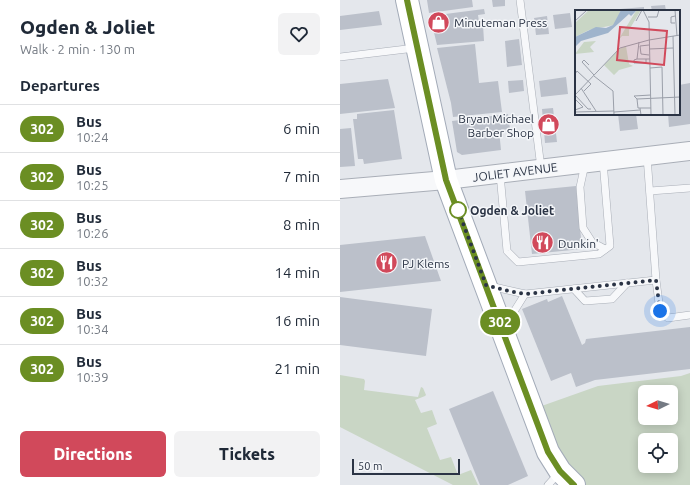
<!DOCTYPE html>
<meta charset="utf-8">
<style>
:root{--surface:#fff;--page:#f2f2f3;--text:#1f2937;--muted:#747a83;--line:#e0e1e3;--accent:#d1495b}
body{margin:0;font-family:Ubuntu,sans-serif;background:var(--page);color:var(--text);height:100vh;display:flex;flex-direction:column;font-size:15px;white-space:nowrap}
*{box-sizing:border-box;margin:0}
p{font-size:13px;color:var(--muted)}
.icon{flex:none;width:22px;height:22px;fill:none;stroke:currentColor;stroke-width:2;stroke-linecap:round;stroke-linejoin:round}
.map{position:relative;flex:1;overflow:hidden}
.side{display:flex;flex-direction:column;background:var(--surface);width:340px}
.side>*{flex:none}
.badge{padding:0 8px;border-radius:13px;font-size:14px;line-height:26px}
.needle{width:26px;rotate:265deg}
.buttons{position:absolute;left:298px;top:385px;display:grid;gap:8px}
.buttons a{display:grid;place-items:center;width:40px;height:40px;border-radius:6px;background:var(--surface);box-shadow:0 2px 10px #0003;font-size:20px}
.scale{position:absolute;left:12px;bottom:10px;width:108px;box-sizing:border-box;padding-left:4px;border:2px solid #2b3445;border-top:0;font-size:11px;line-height:14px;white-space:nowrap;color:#2b3445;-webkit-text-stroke:3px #f4f6f9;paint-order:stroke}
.you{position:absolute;width:20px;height:20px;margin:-10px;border:3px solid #fff;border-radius:50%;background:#1a73e8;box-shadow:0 0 0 6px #1a73e833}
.map>.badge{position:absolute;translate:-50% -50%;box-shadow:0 0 0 2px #fff}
h2{padding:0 20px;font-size:15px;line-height:36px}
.round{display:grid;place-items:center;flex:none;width:42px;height:42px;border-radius:6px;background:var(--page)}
.headline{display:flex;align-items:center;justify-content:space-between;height:68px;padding:0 20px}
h1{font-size:19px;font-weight:800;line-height:30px}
.action{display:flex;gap:8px;margin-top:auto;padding:8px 20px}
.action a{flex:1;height:46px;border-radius:6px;background:var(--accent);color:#fff;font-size:16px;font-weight:800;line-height:46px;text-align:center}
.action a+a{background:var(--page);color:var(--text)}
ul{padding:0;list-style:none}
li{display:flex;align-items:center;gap:12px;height:48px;padding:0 20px;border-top:1px solid var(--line)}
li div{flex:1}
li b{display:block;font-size:15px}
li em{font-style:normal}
li .badge{min-width:44px;font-weight:700;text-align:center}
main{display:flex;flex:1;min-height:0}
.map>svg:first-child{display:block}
.green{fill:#c9d6c5;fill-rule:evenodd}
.building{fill:#bbc0ca}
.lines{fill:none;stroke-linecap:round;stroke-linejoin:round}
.service-casing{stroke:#a9aeb7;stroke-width:8}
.tertiary-casing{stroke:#a9aeb7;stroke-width:20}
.primary-casing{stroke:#a3abb8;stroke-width:24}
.service{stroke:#f7f8fa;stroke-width:7}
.tertiary{stroke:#f7f8fa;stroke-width:18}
.primary{stroke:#fff;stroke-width:22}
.line-casing{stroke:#fff;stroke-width:9}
.line{stroke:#6b8e23;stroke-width:6}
.walk{stroke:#2b3445;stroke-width:4;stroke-dasharray:0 7.2}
.stop-dot{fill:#fff;stroke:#6b8e23;stroke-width:2}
.labels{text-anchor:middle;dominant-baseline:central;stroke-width:3;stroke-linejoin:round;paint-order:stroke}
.poi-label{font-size:12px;fill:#2b3445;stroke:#f4f6f9;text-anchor:start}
.street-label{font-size:12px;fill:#2b3445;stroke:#f4f6f9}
.stop-label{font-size:12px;font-weight:bold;fill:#2b3445;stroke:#f4f6f9;text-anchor:start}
.inset-road{fill:none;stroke:#9a9fa9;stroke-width:1}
.view{fill:#d1495b;fill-opacity:0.15;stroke:#d1495b;stroke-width:2}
.inset-edge{fill:none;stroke:#2b3445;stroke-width:2}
</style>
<main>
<section class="side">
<div class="headline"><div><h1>Ogden &amp; Joliet</h1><p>Walk · 2 min · 130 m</p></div><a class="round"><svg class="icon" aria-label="heart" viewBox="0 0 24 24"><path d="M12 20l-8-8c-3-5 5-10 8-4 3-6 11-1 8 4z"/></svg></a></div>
<h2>Departures</h2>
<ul>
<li><span class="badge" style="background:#6b8e23;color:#fff">302</span><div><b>Bus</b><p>10:24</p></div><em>6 min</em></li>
<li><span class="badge" style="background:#6b8e23;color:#fff">302</span><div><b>Bus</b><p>10:25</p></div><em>7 min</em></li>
<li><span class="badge" style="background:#6b8e23;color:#fff">302</span><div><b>Bus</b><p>10:26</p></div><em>8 min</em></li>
<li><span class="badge" style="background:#6b8e23;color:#fff">302</span><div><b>Bus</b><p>10:32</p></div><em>14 min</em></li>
<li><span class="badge" style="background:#6b8e23;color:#fff">302</span><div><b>Bus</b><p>10:34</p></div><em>16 min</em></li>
<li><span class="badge" style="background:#6b8e23;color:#fff">302</span><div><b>Bus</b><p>10:39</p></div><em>21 min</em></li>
</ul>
<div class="action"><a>Directions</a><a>Tickets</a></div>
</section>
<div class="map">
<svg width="350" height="485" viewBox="0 0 350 485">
<rect width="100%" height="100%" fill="#e4e7ec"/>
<g class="green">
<path d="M350,373V485H239L196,408L258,386L341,376ZM305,392H331V418H305ZM305,440H331V466H305Z"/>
<polygon points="0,375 24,379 25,381 24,390 78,397 81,387 83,388 86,395 85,396 75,400 81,413 92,410 97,424 87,428 100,460 111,457 118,475 131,470 138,485 113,485 0,427"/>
</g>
<g class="building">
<polygon points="87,0 132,0 133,7 89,13"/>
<polygon points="152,0 165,0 165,6 153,7"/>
<polygon points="325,5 326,11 312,11 311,6"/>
<polygon points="304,7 304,11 280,11 280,9"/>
<polygon points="144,9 145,14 138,15 139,22 121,24 122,28 143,25 144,41 97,45 90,16"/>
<polygon points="39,11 42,25 0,30 0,16"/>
<polygon points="230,13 232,27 215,29 213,15"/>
<polygon points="207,16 209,34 196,35 194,18"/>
<polygon points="179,39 182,65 167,67 165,41"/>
<polygon points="135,44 139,83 158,81 162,112 113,117 111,103 97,48"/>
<polygon points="226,77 228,94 201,97 199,81"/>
<polygon points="48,79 55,108 0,114 0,84"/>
<polygon points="183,80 184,91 169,93 168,81"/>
<polygon points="350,83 350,124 329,127 328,114 339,114 339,85"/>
<polygon points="213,108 217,142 205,143 202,109"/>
<polygon points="54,110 62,159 24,164 23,159 18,159 13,119 17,119 17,114"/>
<polygon points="168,114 170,129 159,130 161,150 122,155 117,152 112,121"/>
<polygon points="278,114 296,114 298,129 280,131"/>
<polygon points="11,128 15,166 0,167 0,129"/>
<polygon points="236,186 242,249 192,254 185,191"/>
<polygon points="85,236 101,281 0,292 0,245"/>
<polygon points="222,296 242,345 245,343 246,339 350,327 350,369 255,380 236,387 231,373 211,381 182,309 207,299 208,302"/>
<polygon points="0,297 92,309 86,356 0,345"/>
<polygon points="153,391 188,476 168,485 140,485 109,409"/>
</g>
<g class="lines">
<defs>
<g id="service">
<polyline points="180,0 201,168"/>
<polyline points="0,57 75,48"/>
<polyline points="245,164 240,187 243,228 252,242 265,249"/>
<polyline points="160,174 167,251 178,262 259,254 270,246 263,161"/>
<polyline points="310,191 350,188"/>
<polyline points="316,280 320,311 328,318 350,315"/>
<polyline points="150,286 185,294 316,280 307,156"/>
<polyline points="234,289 245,301 272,299 287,283"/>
<polyline points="165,326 185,294"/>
<polyline points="208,485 219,473"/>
</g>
<polyline id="tertiary" points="0,189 106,180 350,151"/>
<polyline id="primary" points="67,0 106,180 208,452 220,471 234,485"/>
</defs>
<use href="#service" class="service-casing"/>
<use href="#tertiary" class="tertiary-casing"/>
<use href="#primary" class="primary-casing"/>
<use href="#service" class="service"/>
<use href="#tertiary" class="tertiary"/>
<use href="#primary" class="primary"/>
</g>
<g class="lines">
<defs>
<polyline id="line" points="67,0 106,180 208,452 220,471 234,485"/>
</defs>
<use href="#line" class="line-casing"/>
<use href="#line" class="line"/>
<polyline class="walk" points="118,210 117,207 146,285 164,290 185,294 316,280 320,311"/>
</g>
<defs>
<symbol id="shop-disc" viewBox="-11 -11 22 22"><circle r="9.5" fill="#d1495b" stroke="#f4f6f9"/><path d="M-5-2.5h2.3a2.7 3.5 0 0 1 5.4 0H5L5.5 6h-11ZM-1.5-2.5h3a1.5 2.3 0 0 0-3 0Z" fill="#fff"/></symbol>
<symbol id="restaurant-disc" viewBox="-11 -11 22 22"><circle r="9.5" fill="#d1495b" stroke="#f4f6f9"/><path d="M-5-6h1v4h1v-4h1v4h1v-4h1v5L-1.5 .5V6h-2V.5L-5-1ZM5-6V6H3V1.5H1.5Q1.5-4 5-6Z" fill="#fff"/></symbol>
</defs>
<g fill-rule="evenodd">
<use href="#shop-disc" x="86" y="10" width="25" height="25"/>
<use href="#shop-disc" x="196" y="112" width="25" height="25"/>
<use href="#restaurant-disc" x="190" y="230" width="25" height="25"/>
<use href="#restaurant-disc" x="34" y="250" width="25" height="25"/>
</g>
<circle class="stop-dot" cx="118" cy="210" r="8"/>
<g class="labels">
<g class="poi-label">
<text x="114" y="22">Minuteman Press</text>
<text x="194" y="118" text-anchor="end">Bryan Michael<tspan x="194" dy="14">Barber Shop</tspan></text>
<text x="218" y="243">Dunkin'</text>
<text x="62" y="263">PJ Klems</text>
</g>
<g class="street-label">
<text transform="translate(175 172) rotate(-7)">JOLIET AVENUE</text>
</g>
<g class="stop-label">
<text x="130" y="210">Ogden &amp; Joliet</text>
</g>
</g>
<g transform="translate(235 10)">
<rect width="105" height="105" fill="#e4e7ec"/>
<path d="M14,0H46L39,15L14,20L0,27V13ZM66,0L54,20V26H47L42,32L61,1ZM21,31L15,37L19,42L0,44L9,32ZM51,36L54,54L58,56L44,60L39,65L29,55L44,39Z" fill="#c9d6c5"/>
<path d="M46,0L61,1L56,6L54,4L33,23L6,31L0,37V27L21,17L31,18L38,15Z" fill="#9fb4cc"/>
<path class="inset-road" d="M68,0L74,12L76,105M100,0L102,26M100,6L96,7V13H100M73,7H82L84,0M0,11L12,0M61,11L67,0M98,26L100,105M64,32L62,49H75M74,35L65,36L66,44L74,45M74,39L98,38M62,49L59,50V53H71V49M14,55L9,50L7,52L19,65M75,58L87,57L88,105M0,64L2,61L16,74L9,81M19,66L38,81L39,105M6,78L21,101M0,85L13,99H16M0,85L45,38L74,30L105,25M0,89L8,97L0,100M62,89L105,87M65,98H63L62,89L59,86L76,85M0,102L39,101M39,102L65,100M66,105L65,98H76"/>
<path class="view" d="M45,17L92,21L89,55L42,50Z"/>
<rect width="105" height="105" class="inset-edge"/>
</g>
</svg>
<div class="buttons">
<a><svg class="needle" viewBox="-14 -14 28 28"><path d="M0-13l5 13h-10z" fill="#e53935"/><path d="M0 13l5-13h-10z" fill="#747a83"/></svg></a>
<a><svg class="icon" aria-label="locate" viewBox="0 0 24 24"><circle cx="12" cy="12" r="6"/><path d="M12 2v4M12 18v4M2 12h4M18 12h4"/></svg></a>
</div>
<div class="scale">50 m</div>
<div class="you" style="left:320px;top:311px"></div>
<b class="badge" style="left:160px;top:322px;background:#6b8e23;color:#fff">302</b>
</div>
</main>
